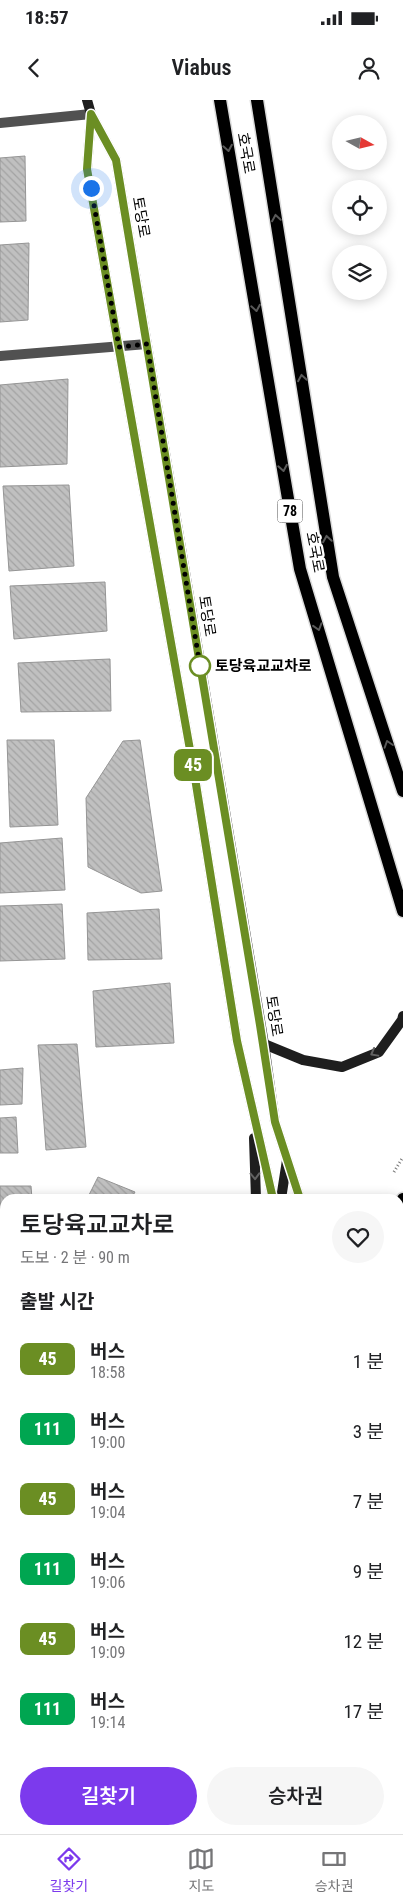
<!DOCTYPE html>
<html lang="ko">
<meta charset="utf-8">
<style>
:root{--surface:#fff;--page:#f6f6f6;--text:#202124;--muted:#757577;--line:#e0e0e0;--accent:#7c3aed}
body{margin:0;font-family:"Roboto Condensed","Noto Sans KR",sans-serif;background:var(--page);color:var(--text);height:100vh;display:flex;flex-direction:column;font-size:19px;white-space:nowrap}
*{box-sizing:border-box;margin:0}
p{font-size:16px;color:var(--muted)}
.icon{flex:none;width:28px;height:28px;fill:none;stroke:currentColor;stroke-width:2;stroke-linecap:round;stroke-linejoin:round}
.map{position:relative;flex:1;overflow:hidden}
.panel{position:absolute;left:0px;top:1094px;width:404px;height:641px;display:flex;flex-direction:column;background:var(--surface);border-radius:15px 15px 0 0;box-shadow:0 2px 12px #0003}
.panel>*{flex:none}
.badge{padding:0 10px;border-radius:8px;font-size:18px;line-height:32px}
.needle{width:32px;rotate:98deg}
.fabs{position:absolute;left:332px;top:15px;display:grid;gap:10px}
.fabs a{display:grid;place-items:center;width:55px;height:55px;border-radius:50%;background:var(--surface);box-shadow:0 2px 12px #0003;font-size:25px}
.you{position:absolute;width:25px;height:25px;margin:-12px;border:4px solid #fff;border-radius:50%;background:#1a73e8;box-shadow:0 0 0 8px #1a73e833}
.map>.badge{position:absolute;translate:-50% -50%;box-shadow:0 0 0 2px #fff}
h2{padding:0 20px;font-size:19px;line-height:45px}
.round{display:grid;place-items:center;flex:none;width:52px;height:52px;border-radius:26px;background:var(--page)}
.overview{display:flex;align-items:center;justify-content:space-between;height:85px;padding:0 20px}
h1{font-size:24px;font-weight:600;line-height:38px}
.button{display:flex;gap:10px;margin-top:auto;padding:10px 20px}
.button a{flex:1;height:58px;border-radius:30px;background:var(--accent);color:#fff;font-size:20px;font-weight:600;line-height:58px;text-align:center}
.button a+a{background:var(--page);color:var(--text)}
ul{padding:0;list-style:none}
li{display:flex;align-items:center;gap:15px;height:70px;padding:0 20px}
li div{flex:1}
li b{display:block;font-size:19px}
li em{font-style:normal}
li .badge{min-width:55px;font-weight:700;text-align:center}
.status{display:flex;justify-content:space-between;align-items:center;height:35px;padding:0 25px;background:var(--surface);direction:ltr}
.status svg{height:14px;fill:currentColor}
header{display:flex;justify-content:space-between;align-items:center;height:65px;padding:0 20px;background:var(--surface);font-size:22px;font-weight:600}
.tab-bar{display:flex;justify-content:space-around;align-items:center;height:70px;border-top:1px solid var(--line);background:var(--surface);font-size:14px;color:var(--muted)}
.tab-bar a{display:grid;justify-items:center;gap:2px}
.tab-bar .active{color:var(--accent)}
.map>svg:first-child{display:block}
.building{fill:url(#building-back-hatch);stroke:#959595}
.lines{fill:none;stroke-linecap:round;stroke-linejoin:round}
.primary-casing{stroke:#dbdbdb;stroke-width:15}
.path{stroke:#737373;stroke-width:3;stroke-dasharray:1 2.5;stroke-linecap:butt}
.minor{stroke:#515151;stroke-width:10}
.secondary{stroke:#1e1e1e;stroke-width:10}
.primary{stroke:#000;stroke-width:12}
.path-bridge{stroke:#737373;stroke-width:3;stroke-dasharray:1 2.5;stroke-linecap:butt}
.oneway{stroke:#595959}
.oneway2{stroke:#626262}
.line-casing{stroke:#fff;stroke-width:11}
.line{stroke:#6b8e23;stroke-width:8}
.walk{stroke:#000;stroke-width:5;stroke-dasharray:0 9}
.stop-dot{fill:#fff;stroke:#6b8e23;stroke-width:2.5}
.labels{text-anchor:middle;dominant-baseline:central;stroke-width:4.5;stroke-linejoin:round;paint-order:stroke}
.shield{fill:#fff;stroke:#4c4c4c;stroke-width:1}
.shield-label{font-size:14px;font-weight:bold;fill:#000}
.street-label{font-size:15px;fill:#000;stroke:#fff}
.stop-label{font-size:15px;font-weight:bold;fill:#000;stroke:#fff;text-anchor:start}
</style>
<div class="status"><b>18:57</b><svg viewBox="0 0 49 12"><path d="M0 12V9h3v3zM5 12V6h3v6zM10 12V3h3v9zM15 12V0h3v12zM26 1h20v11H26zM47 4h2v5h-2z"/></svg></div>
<header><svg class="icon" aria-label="back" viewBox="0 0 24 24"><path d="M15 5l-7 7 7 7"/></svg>Viabus<svg class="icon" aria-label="person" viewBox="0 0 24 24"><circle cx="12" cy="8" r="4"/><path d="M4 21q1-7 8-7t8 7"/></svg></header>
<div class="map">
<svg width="403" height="1734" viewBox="0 0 403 1734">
<defs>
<pattern id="building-back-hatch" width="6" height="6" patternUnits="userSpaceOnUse" patternTransform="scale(1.25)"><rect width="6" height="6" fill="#c0c0c0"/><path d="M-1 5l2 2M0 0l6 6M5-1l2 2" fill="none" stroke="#a3a3a3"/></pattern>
</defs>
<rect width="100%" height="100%" fill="#fff"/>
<g class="building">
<polygon points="25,56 26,121 0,122 0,58"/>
<polygon points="29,143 28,220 0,222 0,145"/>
<polygon points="68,279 67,364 0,367 0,285"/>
<polygon points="69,385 74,466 9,471 3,386"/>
<polygon points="105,482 107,531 14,539 10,486"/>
<polygon points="110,559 111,611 21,612 18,563"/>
<polygon points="7,640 54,640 58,725 10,727"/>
<polygon points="140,640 162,791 141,793 88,767 86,698 123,641"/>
<polygon points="62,738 65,790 0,793 0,743"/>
<polygon points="62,804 65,859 0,861 0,806"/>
<polygon points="159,809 162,859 88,860 87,813"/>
<polygon points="170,883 174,943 96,947 93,891"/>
<polygon points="77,944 86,1047 46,1050 38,945"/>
<polygon points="23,968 22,1004 0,1005 0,970"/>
<polygon points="16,1017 18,1053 0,1053 0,1018"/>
<polygon points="98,1077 135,1092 131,1099 87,1099"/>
<polygon points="0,1086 31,1086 32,1099 5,1099 5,1216 0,1217"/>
</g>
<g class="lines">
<defs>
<g id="primary">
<polyline points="220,0 300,469 403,811"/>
<polyline points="257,0 333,477 403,691"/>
<polyline points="399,1106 403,1099"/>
<polyline points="399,1241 403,1234"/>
<polyline points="399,1383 403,1374"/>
<polyline points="399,1592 403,1589"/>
<polyline points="0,1654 5,1646"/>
<polyline points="32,1734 34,1730"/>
<polyline points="124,1734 126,1730"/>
<polyline points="216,1734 219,1730"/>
</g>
</defs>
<use href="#primary" class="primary-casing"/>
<polyline class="path" points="394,1072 403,1057"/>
<g class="minor">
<polyline points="0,23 91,14"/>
<polyline points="0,256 147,244"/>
</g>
<g class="secondary">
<polyline points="87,0 91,14 116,60 264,944 275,1022 300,1099"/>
<polyline points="91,15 87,69 195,678 237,941 273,1099"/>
<polyline points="264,944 303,960 342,967 379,952 402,920 403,916"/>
<polyline points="254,1038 256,1099"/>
<polyline points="281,1099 287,1060"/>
<polyline points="399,1266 403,1267"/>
<polyline points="399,1292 403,1295"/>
<polyline points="399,1316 403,1316"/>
<polyline points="0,1319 5,1318"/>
</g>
<use href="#primary" class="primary"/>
<polyline class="path-bridge" points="399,1298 403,1290"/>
</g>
<defs><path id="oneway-chevron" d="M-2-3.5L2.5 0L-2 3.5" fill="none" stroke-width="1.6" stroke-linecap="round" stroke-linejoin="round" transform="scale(1.25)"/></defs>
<g class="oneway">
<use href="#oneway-chevron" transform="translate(228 48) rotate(80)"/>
<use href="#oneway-chevron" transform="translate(276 118) rotate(-99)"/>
<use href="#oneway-chevron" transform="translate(256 208) rotate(80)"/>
<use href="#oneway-chevron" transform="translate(302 278) rotate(-99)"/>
<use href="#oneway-chevron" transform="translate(283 368) rotate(80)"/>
<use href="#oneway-chevron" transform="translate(327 439) rotate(-99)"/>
<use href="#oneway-chevron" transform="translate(318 527) rotate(73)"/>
<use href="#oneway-chevron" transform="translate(388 644) rotate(-108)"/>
</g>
<g class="oneway2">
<use href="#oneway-chevron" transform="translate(374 953) rotate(151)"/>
<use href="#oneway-chevron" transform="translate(255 1076) rotate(88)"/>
</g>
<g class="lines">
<defs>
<polyline id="line" points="273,1099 237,941 195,678 87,69 91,14 116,60 260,925 275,1022 300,1099"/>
</defs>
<use href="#line" class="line-casing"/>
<use href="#line" class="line"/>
<polyline class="walk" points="91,88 119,247 147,244 200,566"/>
</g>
<circle class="stop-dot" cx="200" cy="566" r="10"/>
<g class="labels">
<rect class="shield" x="277.5" y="399.5" width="25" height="23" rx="4"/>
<g class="shield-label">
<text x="290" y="411">78</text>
</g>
<g class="street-label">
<text transform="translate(246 53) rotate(80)">호국로</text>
<text transform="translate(141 117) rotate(80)">토당로</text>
<text transform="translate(315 452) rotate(79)">호국로</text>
<text transform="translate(207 516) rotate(81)">토당로</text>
<text transform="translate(274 916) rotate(81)">토당로</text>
</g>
<g class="stop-label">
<text x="215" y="566">토당육교교차로</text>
</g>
</g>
</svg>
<div class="fabs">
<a><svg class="needle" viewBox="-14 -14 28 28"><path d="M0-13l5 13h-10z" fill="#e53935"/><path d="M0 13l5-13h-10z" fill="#757577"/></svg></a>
<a><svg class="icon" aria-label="locate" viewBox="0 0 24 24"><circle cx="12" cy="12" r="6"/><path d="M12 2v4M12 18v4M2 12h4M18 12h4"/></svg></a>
<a><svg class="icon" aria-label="layers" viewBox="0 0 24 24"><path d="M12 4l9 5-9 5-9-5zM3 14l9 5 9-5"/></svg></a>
</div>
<div class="you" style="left:91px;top:88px"></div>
<b class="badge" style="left:193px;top:665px;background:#6b8e23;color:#fff">45</b>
<section class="panel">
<div class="overview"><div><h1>토당육교교차로</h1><p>도보 · 2 분 · 90 m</p></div><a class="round"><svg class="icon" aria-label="heart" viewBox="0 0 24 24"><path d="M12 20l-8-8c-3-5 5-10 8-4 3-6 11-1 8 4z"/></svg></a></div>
<h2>출발 시간</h2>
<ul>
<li><span class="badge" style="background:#6b8e23;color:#fff">45</span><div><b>버스</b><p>18:58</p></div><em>1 분</em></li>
<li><span class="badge" style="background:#00a651;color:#fff">111</span><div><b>버스</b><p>19:00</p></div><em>3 분</em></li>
<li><span class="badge" style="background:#6b8e23;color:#fff">45</span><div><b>버스</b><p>19:04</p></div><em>7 분</em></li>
<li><span class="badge" style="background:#00a651;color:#fff">111</span><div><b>버스</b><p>19:06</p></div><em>9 분</em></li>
<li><span class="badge" style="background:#6b8e23;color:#fff">45</span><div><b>버스</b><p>19:09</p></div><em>12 분</em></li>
<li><span class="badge" style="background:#00a651;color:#fff">111</span><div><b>버스</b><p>19:14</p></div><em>17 분</em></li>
</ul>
<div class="button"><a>길찾기</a><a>승차권</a></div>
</section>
</div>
<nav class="tab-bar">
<a class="active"><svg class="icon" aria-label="directions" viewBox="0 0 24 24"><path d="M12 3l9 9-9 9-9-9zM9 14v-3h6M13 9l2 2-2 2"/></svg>길찾기</a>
<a><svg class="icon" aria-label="map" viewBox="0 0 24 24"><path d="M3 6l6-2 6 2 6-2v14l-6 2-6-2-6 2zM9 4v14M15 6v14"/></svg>지도</a>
<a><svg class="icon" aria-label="tickets" viewBox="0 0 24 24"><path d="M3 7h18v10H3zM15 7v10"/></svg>승차권</a>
</nav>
